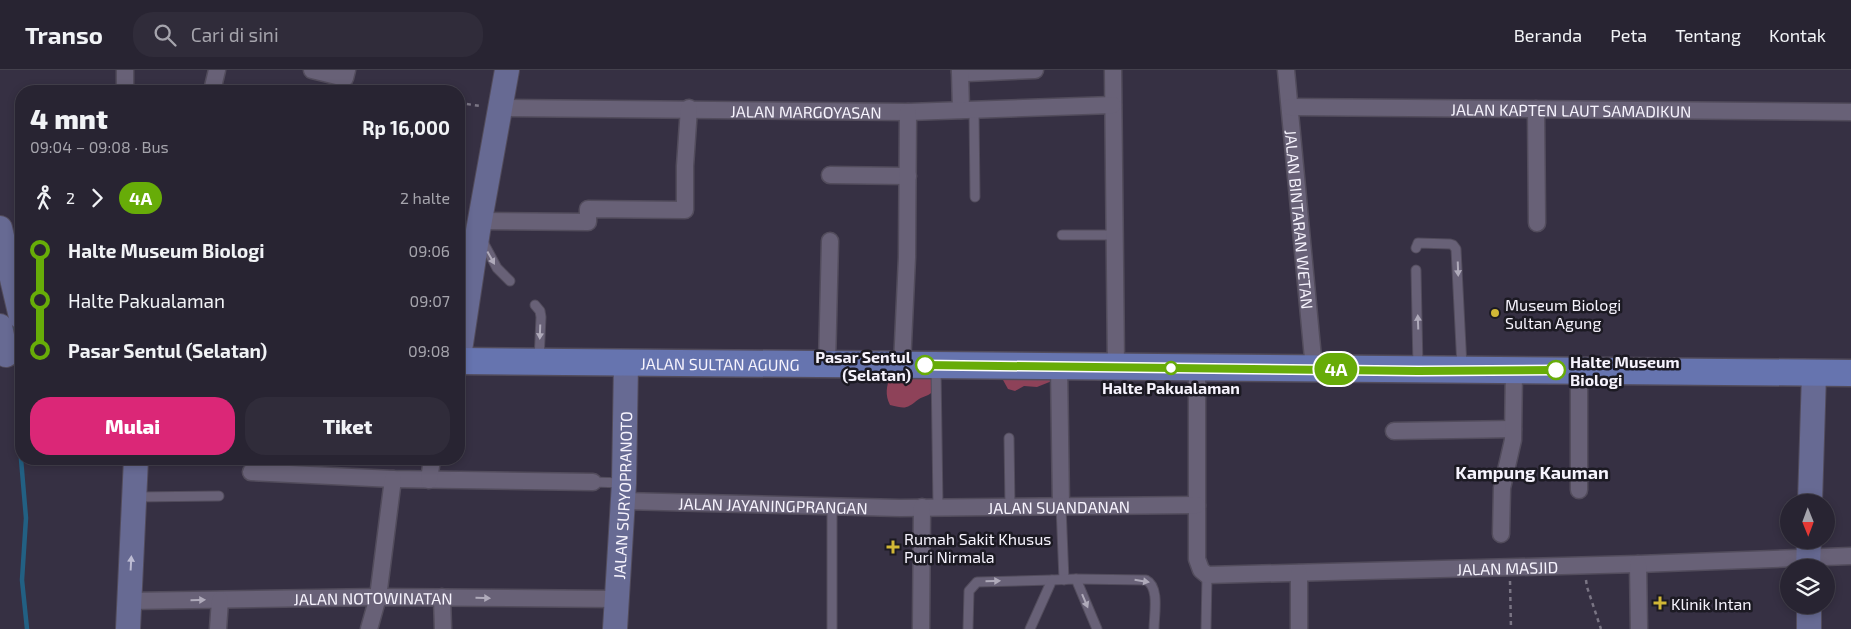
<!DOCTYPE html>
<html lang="id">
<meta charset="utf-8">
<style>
:root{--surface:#282432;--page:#302c3a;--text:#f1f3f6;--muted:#a5a4ac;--line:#44414d;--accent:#db2777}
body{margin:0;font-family:"Exo 2",sans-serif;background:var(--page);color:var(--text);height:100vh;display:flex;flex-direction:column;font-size:19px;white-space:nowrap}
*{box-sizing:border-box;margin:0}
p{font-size:16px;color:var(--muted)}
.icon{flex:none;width:28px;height:28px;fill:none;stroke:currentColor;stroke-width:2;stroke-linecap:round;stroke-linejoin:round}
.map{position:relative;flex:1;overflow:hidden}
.side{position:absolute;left:15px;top:15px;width:450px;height:380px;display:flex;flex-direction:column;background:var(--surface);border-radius:20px;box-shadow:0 2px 8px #0003,0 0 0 1px var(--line)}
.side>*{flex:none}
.badge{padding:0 10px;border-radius:16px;font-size:18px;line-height:32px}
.needle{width:32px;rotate:179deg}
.buttons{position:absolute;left:1780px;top:424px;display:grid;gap:10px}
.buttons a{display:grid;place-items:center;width:55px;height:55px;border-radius:50%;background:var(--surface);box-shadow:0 2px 8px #0003,0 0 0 1px var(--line);font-size:25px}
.map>.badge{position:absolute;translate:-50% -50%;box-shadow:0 0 0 2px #fff}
.legs{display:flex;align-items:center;gap:8px;height:55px;padding:0 15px;font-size:16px}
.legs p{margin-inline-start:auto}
.head{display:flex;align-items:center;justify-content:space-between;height:85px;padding:0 15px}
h1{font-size:28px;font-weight:800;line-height:38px}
.action{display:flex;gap:10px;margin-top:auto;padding:10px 15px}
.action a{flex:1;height:58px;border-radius:20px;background:var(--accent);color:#fff;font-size:20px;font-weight:800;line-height:58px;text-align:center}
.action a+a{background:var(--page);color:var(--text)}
ul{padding:0 15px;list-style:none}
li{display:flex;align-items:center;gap:18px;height:50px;font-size:19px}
li i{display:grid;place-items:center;width:8px;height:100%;margin:0 6px;background:currentColor}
li i::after{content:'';width:12px;height:12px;margin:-6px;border:4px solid;border-radius:50%;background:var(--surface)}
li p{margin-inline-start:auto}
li:first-child i{background:linear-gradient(#0000 50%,currentColor 0)}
li:last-child i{background:linear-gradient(currentColor 50%,#0000 0)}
header{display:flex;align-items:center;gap:30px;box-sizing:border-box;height:70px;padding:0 25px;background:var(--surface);border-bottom:1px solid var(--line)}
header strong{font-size:24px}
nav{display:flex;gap:28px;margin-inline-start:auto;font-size:18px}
.search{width:350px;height:45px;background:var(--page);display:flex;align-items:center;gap:12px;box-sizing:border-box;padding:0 18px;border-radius:20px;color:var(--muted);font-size:19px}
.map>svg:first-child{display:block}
.forest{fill:#8e4259}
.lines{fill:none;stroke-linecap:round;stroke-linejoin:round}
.stream{stroke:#226083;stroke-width:4.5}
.lane-casing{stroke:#524c5c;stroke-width:11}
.street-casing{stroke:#524c5c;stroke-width:19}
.secondary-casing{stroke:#524c5c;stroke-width:26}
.primary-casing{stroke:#524c5c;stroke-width:29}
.path{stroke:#7a7584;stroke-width:2.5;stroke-dasharray:4 4;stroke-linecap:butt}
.lane{stroke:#686177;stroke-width:9}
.street{stroke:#686177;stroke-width:16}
.secondary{stroke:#676a93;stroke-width:24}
.primary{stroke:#6674af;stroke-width:26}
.oneway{fill:#afaaba}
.oneway2{fill:#bdbcd3}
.line-1-casing{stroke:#fff;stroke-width:11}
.line-1{stroke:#67ac08;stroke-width:8}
.poi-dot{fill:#d1b736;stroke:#1c1a23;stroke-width:2}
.stop-1-dot{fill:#fff;stroke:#67ac08;stroke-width:2.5}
.labels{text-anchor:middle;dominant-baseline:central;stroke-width:5;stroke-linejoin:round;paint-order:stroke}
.street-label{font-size:16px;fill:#f6f3fd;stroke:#1c1a23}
.poi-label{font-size:16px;fill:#f6f3fd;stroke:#1c1a23;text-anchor:start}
.stop-label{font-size:16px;font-weight:bold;fill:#f6f3fd;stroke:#1c1a23;text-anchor:end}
.neighbourhood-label{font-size:18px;font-weight:bold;fill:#f6f3fd;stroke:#1c1a23}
</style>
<header>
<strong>Transo</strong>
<div class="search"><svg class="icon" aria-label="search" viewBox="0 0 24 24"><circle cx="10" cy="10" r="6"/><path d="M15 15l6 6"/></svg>Cari di sini</div>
<nav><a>Beranda</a><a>Peta</a><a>Tentang</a><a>Kontak</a></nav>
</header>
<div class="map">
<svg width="1851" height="559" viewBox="0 0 1851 559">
<rect width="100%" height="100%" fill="#363043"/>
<g class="forest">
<polygon points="1042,292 1052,311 1037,317 1024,316 1015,321 1008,319 1003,310 1007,302"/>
<path d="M934,301L933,321C929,326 924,326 919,329C906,339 906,339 890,335C885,325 886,316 891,305Z"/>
</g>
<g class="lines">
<g class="stream">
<polyline points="11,250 21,289"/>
<polyline points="21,305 18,342 21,388"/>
<polyline points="21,389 26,448 22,510 27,559"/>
</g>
<defs>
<g id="lane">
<polyline points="974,40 975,127"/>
<polyline points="1062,165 1114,165"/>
<polyline points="482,170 497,198 510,211"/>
<polyline points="1416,178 1418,173 1450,174 1453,175 1456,179 1462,297"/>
<polyline points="1416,200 1418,298"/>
<polyline points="535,235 540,241 541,247 539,290"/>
<polyline points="936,298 938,437"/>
<polyline points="1009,368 1010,437"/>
<polyline points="593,412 624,413"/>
<polyline points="135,427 219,426"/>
<polyline points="1061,436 1064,510"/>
<path d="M1076,509L1146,510C1160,517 1154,545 1154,559"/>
<polyline points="832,559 832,436"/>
<polyline points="968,559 969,521 977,512 1052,510"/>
<polyline points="1030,559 1052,510 1076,509 1097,559"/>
<polyline points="1206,559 1207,505"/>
</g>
<g id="street">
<polyline points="312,0 345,8 347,0"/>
<polyline points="960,0 960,2 967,3 1035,0"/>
<polyline points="1113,0 1116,297"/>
<path id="s1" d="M1286,0L1314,299"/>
<polyline points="960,2 961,40"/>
<polyline points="125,21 125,0"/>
<polyline points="212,21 217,0"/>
<path id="s2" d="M1290,37L1851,42"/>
<path id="s3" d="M500,38L908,42L1113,35"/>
<polyline points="1536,39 1537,153"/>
<polyline points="830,105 908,106"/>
<polyline points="480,151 588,152 588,139 685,140 685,96 689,38"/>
<polyline points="827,294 830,171"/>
<polyline points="902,295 907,187 908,42"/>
<polyline points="1059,297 1061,436"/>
<path id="s4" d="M1197,298V489L1201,500L1207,505L1638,494L1851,486"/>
<polyline points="1579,300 1579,420"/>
<polyline points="1394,361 1513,359"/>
<polyline points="251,402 393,409 593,412"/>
<polyline points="429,410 432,389"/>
<path id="s5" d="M623,431L900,438L1197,435"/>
<polyline points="1501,464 1502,418 1513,370 1514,300"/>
<polyline points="1638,494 1639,559"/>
<polyline points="1299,503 1299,559"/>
<polyline points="442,527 443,559"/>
<path id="s6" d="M129,531L378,527L616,529"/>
<polyline points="218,559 220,530"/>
<polyline points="369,559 378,527 393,409"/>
<polyline points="921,559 922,437"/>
</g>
<g id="secondary">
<polyline points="0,158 21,247"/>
<polyline points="0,256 6,285"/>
<polyline points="459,287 478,161 507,0"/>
<polyline points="1810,432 1814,304"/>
<polyline points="1808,498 1809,470"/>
<polyline points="1809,535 1809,559"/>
<polyline points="128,559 136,389"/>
<path id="s7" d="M615,559L624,413L626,293"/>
</g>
<g id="primary">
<path id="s8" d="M459,291L1851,303"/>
</g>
</defs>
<use href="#lane" class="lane-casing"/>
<use href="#street" class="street-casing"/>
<use href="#secondary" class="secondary-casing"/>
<use href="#primary" class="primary-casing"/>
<g class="path">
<polyline points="356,18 369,21"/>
<polyline points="459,33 481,36"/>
<polyline points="1586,510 1587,517 1601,559"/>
<polyline points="1510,511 1511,559"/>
</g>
<use href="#lane" class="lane"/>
<use href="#street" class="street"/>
<use href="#secondary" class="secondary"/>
<use href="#primary" class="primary"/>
</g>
<defs><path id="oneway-solid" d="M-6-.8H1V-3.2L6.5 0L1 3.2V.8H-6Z" transform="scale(1.25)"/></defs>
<g class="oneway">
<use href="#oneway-solid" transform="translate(491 188) rotate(61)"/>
<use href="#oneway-solid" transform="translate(1458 199) rotate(88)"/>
<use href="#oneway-solid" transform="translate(1418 252) rotate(-92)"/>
<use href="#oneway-solid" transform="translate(540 262) rotate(92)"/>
<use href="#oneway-solid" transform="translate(993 511) rotate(-1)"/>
<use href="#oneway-solid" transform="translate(1142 511) rotate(9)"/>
<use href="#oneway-solid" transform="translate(483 528) rotate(1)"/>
<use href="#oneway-solid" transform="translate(198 530) rotate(-1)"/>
<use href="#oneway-solid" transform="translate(1085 531) rotate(67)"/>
</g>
<use class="oneway2" href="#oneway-solid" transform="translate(131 493) rotate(-87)"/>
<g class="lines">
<defs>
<polyline id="line-1" points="925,295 1418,301 1556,300"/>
</defs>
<use href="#line-1" class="line-1-casing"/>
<use href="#line-1" class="line-1"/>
</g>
<g class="poi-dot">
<circle cx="1495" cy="243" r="5"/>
<path d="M890.5 469.5h5v5h5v5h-5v5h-5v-5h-5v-5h5z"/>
<path d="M1657.5 525.5h5v5h5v5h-5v5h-5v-5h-5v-5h5z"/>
</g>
<g class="stop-1-dot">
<circle cx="925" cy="295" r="9"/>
<circle cx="1171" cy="298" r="6"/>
<circle cx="1556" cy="300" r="9"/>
</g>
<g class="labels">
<g class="street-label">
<text stroke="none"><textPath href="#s2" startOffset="281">JALAN KAPTEN LAUT SAMADIKUN</textPath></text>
<text stroke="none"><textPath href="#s3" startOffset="306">JALAN MARGOYASAN</textPath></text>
<text stroke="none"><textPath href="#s1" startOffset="150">JALAN BINTARAN WETAN</textPath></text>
<text stroke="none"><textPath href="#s8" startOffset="261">JALAN SULTAN AGUNG</textPath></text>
<text stroke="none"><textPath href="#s7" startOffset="134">JALAN SURYOPRANOTO</textPath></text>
<text stroke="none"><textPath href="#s5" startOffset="150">JALAN JAYANINGPRANGAN</textPath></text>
<text stroke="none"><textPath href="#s5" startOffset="436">JALAN SUANDANAN</textPath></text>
<text stroke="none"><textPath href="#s4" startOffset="511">JALAN MASJID</textPath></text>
<text stroke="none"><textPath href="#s6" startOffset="244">JALAN NOTOWINATAN</textPath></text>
</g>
<g class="poi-label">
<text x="1505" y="234">Museum Biologi<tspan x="1505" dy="18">Sultan Agung</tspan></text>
<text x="904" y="468">Rumah Sakit Khusus<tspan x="904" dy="18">Puri Nirmala</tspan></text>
<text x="1671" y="533">Klinik Intan</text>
</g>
<g class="stop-label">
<text x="911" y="286">Pasar Sentul<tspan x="911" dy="18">(Selatan)</tspan></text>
<text x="1570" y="291" text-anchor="start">Halte Museum<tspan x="1570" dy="18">Biologi</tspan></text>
<text x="1171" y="317" text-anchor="middle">Halte Pakualaman</text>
</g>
<g class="neighbourhood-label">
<text x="1532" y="402">Kampung Kauman</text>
</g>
</g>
</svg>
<div class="buttons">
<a><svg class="needle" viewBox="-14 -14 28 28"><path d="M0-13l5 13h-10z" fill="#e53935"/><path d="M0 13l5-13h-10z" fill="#a5a4ac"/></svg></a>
<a><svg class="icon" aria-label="layers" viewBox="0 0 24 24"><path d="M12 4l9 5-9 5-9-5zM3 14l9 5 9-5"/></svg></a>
</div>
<b class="badge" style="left:1336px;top:299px;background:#67ac08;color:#fff">4A</b>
<section class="side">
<div class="head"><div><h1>4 mnt</h1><p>09:04 – 09:08 · Bus</p></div><b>Rp 16,000</b></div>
<div class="legs"><svg class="icon" aria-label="walk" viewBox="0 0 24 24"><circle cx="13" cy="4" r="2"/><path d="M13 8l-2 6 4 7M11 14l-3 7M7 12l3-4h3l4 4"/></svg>2<svg class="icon" aria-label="forward" viewBox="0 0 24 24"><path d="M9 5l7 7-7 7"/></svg><b class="badge" style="background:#67ac08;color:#fff">4A</b><p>2 halte</p></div>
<ul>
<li><i style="color:#67ac08"></i><b>Halte Museum Biologi</b><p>09:06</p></li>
<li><i style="color:#67ac08"></i><span>Halte Pakualaman</span><p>09:07</p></li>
<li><i style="color:#67ac08"></i><b>Pasar Sentul (Selatan)</b><p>09:08</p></li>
</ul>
<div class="action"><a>Mulai</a><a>Tiket</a></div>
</section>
</div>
